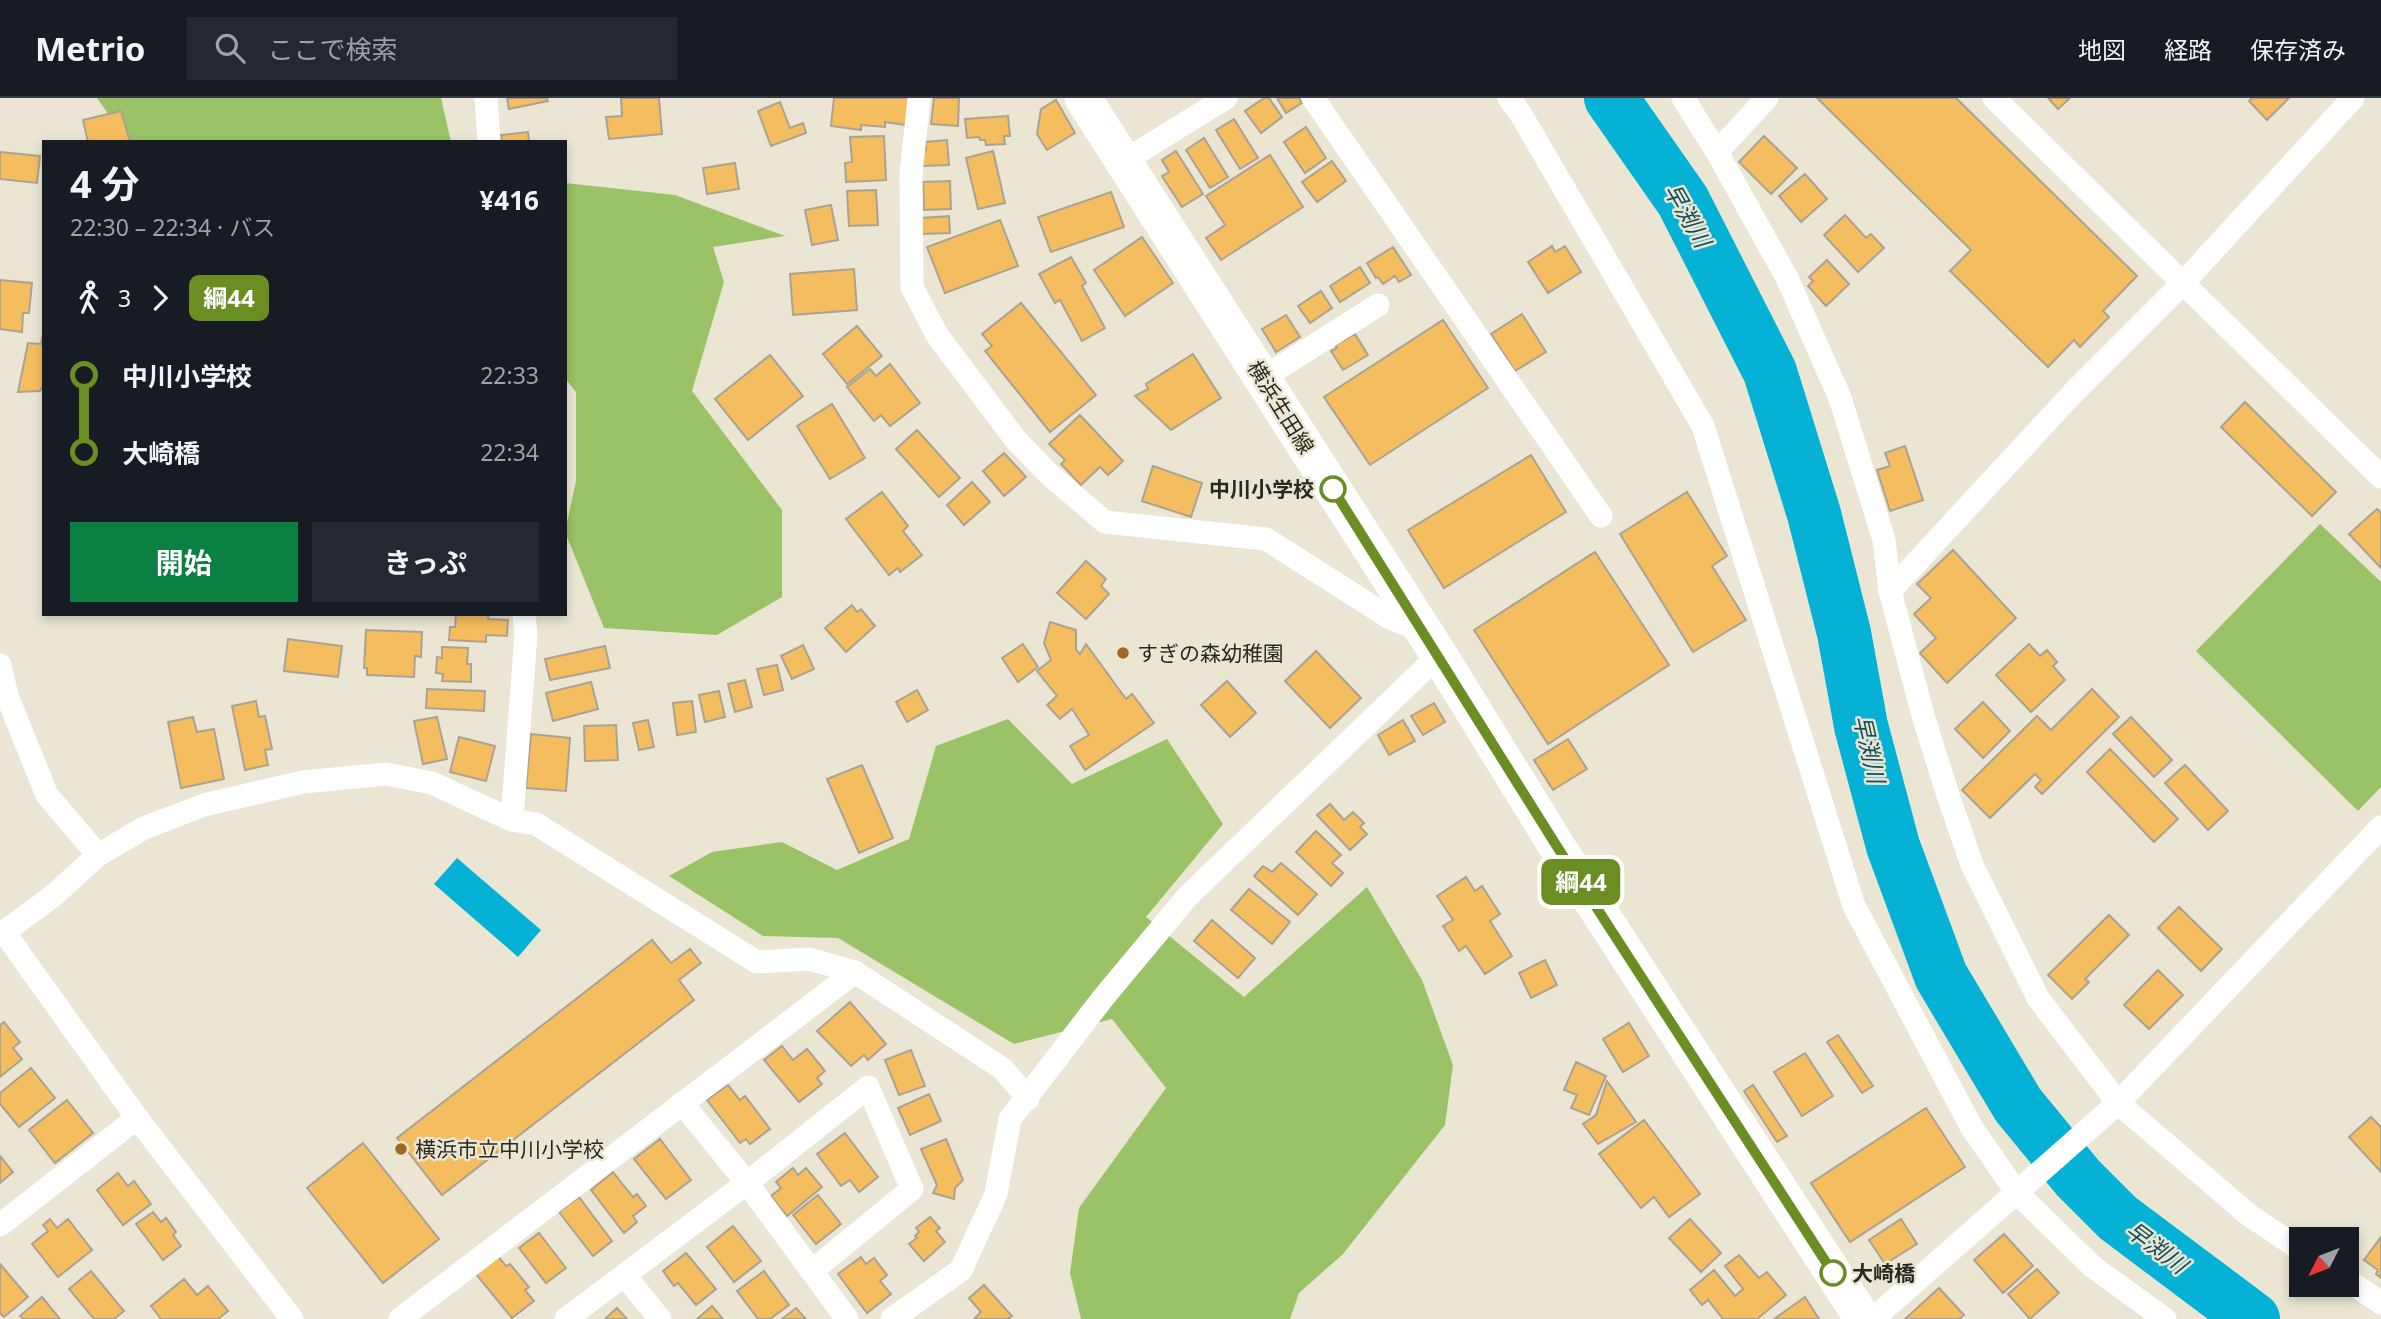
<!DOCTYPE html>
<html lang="ja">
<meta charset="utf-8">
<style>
:root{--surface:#171b24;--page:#242831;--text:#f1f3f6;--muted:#9ea1a6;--line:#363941;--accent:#0b8043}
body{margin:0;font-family:"Noto Sans","Noto Sans JP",sans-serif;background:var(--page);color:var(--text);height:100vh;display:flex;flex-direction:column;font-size:26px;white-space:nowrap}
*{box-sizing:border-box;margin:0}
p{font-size:23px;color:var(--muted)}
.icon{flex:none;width:38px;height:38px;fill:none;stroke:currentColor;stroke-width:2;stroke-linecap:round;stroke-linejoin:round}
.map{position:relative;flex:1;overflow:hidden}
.details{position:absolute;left:42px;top:42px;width:525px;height:476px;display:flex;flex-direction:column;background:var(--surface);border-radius:0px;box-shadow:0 4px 10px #0003}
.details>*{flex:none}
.badge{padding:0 14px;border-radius:10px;font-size:24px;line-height:46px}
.needle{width:46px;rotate:228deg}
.tools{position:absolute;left:2289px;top:1129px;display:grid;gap:14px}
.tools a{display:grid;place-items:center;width:70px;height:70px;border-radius:0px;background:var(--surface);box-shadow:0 4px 10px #0003;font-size:35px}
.map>.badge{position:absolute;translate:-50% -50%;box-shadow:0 0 0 4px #fff}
.legs{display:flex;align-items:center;gap:10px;height:77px;padding:0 28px;font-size:23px}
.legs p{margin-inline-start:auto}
.head{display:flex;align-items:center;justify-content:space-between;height:119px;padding:0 28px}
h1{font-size:38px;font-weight:700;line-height:52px}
.action{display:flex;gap:14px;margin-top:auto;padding:14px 28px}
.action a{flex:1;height:80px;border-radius:0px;background:var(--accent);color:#fff;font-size:28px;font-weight:700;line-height:80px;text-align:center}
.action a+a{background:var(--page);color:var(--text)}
ul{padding:0 28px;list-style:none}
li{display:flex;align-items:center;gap:24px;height:77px;font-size:26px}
li i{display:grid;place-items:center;width:10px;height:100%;margin:0 9px;background:currentColor}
li i::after{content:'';width:18px;height:18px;margin:-9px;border:5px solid;border-radius:50%;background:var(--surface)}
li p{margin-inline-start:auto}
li:first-child i{background:linear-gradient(#0000 50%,currentColor 0)}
li:last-child i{background:linear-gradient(currentColor 50%,#0000 0)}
header{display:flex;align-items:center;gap:42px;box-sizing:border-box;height:98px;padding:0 35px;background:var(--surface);border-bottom:2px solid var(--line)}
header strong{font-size:33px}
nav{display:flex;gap:38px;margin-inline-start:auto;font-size:24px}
.search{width:490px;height:63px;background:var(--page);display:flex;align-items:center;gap:18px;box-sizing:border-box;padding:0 24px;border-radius:0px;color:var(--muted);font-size:26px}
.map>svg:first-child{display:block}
.forest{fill:#9ac267}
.water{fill:#05b2d6}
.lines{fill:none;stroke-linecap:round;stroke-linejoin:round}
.river{stroke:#05b2d6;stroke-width:54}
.building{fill:#f4bd5f;stroke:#aca292;stroke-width:2}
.street{stroke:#fff;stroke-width:23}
.primary{stroke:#fff;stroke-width:37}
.line-1-casing{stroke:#fff;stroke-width:16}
.line-1{stroke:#6b8e23;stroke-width:10}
.stop-1-dot{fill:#fff;stroke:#6b8e23;stroke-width:3.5}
.poi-dot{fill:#9f6823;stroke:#eae6d3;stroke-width:2.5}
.labels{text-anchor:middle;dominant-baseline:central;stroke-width:5;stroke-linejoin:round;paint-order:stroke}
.street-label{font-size:21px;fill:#2a2921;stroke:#eae6d3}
.stop-label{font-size:21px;font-weight:bold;fill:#2a2921;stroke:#eae6d3;text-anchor:end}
.poi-label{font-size:21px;fill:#2a2921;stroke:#eae6d3;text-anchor:start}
.water-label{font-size:23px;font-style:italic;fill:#104c5b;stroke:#eae6d3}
</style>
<header>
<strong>Metrio</strong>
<div class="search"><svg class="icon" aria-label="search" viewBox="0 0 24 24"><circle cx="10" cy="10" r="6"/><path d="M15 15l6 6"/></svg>ここで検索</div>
<nav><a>地図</a><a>経路</a><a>保存済み</a></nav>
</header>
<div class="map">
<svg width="2381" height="1221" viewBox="0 0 2381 1221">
<rect width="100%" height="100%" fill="#eae6d3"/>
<g class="forest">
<polygon points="97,0 441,0 451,44 128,44"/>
<polygon points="565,85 675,97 785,138 713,149 724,184 692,293 782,412 782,499 717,537 604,530 565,434 576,383 576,294 565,280"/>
<polygon points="2320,426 2381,484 2381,689 2358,713 2196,553"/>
<polygon points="1008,621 1072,686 1167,641 1223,726 1146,819 1244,899 1367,789 1422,882 1453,967 1445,1027 1343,1156 1299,1195 1290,1221 1081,1221 1070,1175 1079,1110 1166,990 1112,921 1014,946 838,840 763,838 669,778 712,754 782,744 837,772 909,741 936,648"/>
</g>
<polygon class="water" points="457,760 541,832 518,859 434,786"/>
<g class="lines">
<polyline class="river" points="1611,0 1683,103 1770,274 1814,416 1844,535 1861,628 1893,748 1941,878 2018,1007 2078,1080 2118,1120 2253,1221"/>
</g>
<g class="building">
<polygon points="507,0 547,0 548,3 509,11"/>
<polygon points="621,0 659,0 662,36 609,41 606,19 622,18"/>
<polygon points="834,0 909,0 906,27 885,24 885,29 861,27 861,32 831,28"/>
<polygon points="934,0 959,0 958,28 931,26"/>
<polygon points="1264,0 1269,0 1282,19 1261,35 1245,13"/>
<polygon points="1277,0 1299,0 1302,5 1286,15"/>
<polygon points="1817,0 1956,0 2137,178 2103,213 2109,219 2080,249 2074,242 2048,269 1950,173 1971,152"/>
<polygon points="2048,0 2070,0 2058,11"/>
<polygon points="2252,0 2289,0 2267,22 2249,3"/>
<polygon points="1056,2 1075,35 1047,52 1037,36 1041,11"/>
<polygon points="780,4 790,30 803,25 806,35 771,48 758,13"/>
<polygon points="121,13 130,44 88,44 83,22"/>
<polygon points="1008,18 1010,38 1004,38 1005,46 986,47 985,42 980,42 979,39 967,40 965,21"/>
<polygon points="1234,21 1258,60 1240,71 1216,32"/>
<polygon points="1306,29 1326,60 1305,75 1284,44"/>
<polygon points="528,34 529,44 502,44 501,37"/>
<polygon points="884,38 886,82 846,84 845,65 852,64 850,39"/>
<polygon points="1764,38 1797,70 1771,96 1739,64"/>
<polygon points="1204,40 1228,79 1210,90 1186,52"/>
<polygon points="947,42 949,67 923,68 921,53 926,52 925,44"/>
<polygon points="993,53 1005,105 978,111 966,60"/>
<polygon points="1176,53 1203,96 1182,109 1162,78 1169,74 1162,62"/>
<polygon points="0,54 40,58 37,85 0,81"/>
<polygon points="1270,57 1303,109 1221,162 1206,140 1225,127 1206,98"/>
<polygon points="1332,63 1346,83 1317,104 1302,84"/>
<polygon points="735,65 739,91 707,96 703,70"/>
<polygon points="1805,76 1827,101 1801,124 1779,98"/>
<polygon points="950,83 951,111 924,112 923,84"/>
<polygon points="876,92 878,127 849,128 847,93"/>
<polygon points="1111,94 1124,129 1051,154 1038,119"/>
<polygon points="831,107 838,142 812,147 805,112"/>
<polygon points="1845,117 1866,140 1871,136 1884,150 1858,174 1824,137"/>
<polygon points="949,118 950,135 922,136 921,120"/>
<polygon points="1000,122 1018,168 945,195 927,149"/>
<polygon points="1142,139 1173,185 1125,218 1094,172"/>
<polygon points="1552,148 1555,154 1565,148 1581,174 1548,195 1528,164"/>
<polygon points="1393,149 1411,177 1399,184 1395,178 1383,186 1378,179 1376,180 1367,165"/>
<polygon points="1071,159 1086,185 1082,188 1105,230 1082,243 1060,202 1055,205 1039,176"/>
<polygon points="1827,162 1849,186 1826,208 1808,188 1813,183 1809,179"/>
<polygon points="1360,169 1370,185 1340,204 1330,188"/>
<polygon points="854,171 857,212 793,217 790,176"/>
<polygon points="0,182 32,185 29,215 23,215 22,234 0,231"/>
<polygon points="1321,193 1332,210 1310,225 1298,208"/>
<polygon points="1021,205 1096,297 1050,334 985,253 992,248 982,236"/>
<polygon points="1522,216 1546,254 1515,273 1491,236"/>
<polygon points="1286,217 1300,239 1276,254 1262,231"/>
<polygon points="1443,222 1488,290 1370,367 1324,299"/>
<polygon points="857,228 882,258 847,286 823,256"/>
<polygon points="44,232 44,286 40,293 18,294 28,245 41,246"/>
<polygon points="1355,236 1368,257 1343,272 1331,253 1337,250 1335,247"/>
<polygon points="1193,256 1221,300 1171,332 1135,298 1148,291 1146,286"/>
<polygon points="770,257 803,298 748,342 715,301"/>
<polygon points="890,266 920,305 890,328 881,317 874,323 847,289 870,271 876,278"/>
<polygon points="2245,304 2336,394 2312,418 2221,329"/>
<polygon points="832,306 865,360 830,381 797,328"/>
<polygon points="1080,317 1123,363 1108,377 1100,369 1081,387 1061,366 1065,362 1049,346"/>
<polygon points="917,332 960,380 939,399 896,351"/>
<polygon points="1905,348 1923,402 1890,413 1877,372 1890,368 1885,355"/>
<polygon points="1004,355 1026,379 1004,398 983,373"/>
<polygon points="1531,357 1566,414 1444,490 1408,432"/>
<polygon points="1153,368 1202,385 1191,419 1142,403"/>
<polygon points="972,384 990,404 964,427 947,407"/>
<polygon points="882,394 908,428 903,433 922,457 900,474 898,470 889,477 846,421"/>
<polygon points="1687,394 1727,458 1712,468 1746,522 1693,554 1620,436"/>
<polygon points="2377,411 2381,415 2381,470 2349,436"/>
<polygon points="1953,452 2016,520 1947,585 1920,555 1936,540 1914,516 1931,500 1917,486"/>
<polygon points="1595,454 1669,567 1548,646 1474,532"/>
<polygon points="1086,463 1106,481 1101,488 1109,496 1086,521 1057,495"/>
<polygon points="852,507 857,514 861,511 875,528 846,554 825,530"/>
<polygon points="456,516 489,516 488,521 508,522 507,538 486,537 486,544 449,542 450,529 455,529"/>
<polygon points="1050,524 1076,532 1076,552 1080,556 1086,546 1126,601 1132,596 1154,625 1085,672 1070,648 1089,637 1072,611 1060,621 1047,607 1057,598 1037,573 1051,562 1044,545"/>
<polygon points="366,532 422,534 421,559 415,558 414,579 367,577 367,570 364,570"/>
<polygon points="288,541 342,548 338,579 284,573"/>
<polygon points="1023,546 1038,569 1018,584 1002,560"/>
<polygon points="2029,546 2040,558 2047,552 2057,564 2053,568 2065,582 2031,614 1996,577"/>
<polygon points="803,547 814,571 792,581 781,558"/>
<polygon points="605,548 610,570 550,582 545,561"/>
<polygon points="442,549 468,550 467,566 471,566 471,584 442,583 443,576 436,575 437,559 442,560"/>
<polygon points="1316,553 1361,600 1330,630 1285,583"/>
<polygon points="777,567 783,592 764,597 757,571"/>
<polygon points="745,582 752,609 735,614 728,586"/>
<polygon points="1227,583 1256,615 1230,639 1201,607"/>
<polygon points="591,584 598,611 553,623 546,595"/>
<polygon points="427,591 485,593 484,613 426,610"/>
<polygon points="2092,591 2119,619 2042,696 2035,689 2041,682 2035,676 1990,720 1962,692 2037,618 2051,632"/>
<polygon points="917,592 928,612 907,624 896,604"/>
<polygon points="719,593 725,619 705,624 699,597"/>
<polygon points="256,603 259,619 265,618 272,651 265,652 268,667 245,672 232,608"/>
<polygon points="692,603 696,634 677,637 673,605"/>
<polygon points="1983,604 2010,633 1983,660 1955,631"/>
<polygon points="1434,605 1445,624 1423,637 1411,618"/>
<polygon points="193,619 197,634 214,631 224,681 181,690 168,624"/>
<polygon points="437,619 447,661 423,666 414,623"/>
<polygon points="2131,619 2172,662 2154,679 2113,636"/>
<polygon points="648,622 654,649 639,652 633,625"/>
<polygon points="1403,622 1415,643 1389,657 1378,637"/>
<polygon points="616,627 618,662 585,663 584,628"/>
<polygon points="531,636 570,640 566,693 526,690"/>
<polygon points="459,639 495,648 486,683 450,674"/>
<polygon points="1568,641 1587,671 1553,692 1534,662"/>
<polygon points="2110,651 2178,721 2154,744 2087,674"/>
<polygon points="862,667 893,740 859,755 827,681"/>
<polygon points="2185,667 2228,713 2208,732 2165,685"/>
<polygon points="1330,706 1344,722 1353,714 1364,725 1360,729 1367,736 1350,752 1317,717"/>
<polygon points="1316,733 1341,757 1332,765 1343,775 1331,788 1296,754"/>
<polygon points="1281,765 1317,796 1298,817 1254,778 1263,768 1272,774"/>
<polygon points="1466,779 1475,793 1482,788 1500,816 1490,823 1512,858 1485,876 1466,848 1459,853 1443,828 1453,822 1437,798"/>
<polygon points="1249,791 1290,824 1272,846 1231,812"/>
<polygon points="2179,809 2222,851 2201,873 2158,830"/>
<polygon points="2109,817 2129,837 2085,881 2089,884 2072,901 2048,877"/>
<polygon points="1212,822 1255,860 1238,880 1194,843"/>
<polygon points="652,842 671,865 690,851 701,865 679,882 694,902 442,1097 397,1040"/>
<polygon points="1545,862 1557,887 1531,900 1519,875"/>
<polygon points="2158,872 2183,897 2149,931 2124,907"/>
<polygon points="850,904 886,946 868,962 864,957 851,968 817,933"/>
<polygon points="4,924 20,944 13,950 22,961 0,979 0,927"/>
<polygon points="1629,925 1649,958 1623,974 1603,941"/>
<polygon points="1838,937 1873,988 1862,995 1827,944"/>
<polygon points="782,948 793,962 807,951 825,973 817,980 822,986 799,1004 764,962"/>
<polygon points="911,952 925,988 899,997 885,962"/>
<polygon points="1805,955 1833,998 1802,1018 1774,974"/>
<polygon points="1576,964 1606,978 1589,1017 1571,1010 1577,997 1564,992"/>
<polygon points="31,970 55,1000 19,1029 0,1006 0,995"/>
<polygon points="1607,983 1636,1024 1598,1046 1583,1026 1596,1017"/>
<polygon points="728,987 740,1002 745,998 770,1031 750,1046 746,1041 740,1045 707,1002"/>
<polygon points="1753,987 1787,1038 1777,1044 1744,993"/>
<polygon points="929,996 941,1023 910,1037 898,1010"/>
<polygon points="67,1002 93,1035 55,1065 29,1032"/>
<polygon points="1926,1010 1965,1069 1850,1144 1811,1085"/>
<polygon points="2371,1019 2381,1029 2381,1074 2349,1039"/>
<polygon points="1644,1022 1700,1096 1669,1119 1654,1099 1641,1110 1599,1056"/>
<polygon points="845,1035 878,1079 859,1094 850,1082 841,1088 817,1056"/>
<polygon points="660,1041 691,1082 666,1101 634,1061"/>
<polygon points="946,1041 963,1082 955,1090 954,1101 933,1095 937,1087 921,1051"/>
<polygon points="363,1045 439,1141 383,1185 307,1090"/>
<polygon points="0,1058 13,1074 0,1085"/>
<polygon points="793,1070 798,1077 806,1070 822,1089 787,1118 771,1098 781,1090 776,1084"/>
<polygon points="613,1074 633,1099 637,1096 646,1108 633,1118 637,1124 624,1135 591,1092"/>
<polygon points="118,1075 128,1088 134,1083 151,1106 123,1127 97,1092"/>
<polygon points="818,1097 841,1126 816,1146 793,1117"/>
<polygon points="579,1099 612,1143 593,1158 559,1114"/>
<polygon points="153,1114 161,1124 166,1120 176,1134 173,1137 181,1148 163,1162 136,1126"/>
<polygon points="930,1119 940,1130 936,1133 945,1144 924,1163 909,1146 917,1140 915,1138 919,1134 916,1130"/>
<polygon points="50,1121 57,1130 68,1121 92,1152 58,1179 32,1146 48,1133 43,1127"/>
<polygon points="1690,1121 1721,1155 1701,1174 1669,1140"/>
<polygon points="1901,1121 1917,1146 1885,1166 1869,1142"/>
<polygon points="733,1128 761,1163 734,1184 707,1149"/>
<polygon points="539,1135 566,1170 546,1185 519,1150"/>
<polygon points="2004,1136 2033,1168 2003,1195 1974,1162"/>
<polygon points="2381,1139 2381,1180 2376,1176 2378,1172 2364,1162"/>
<polygon points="686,1155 716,1191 696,1207 678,1185 674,1188 663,1173"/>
<polygon points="497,1157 506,1168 510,1166 529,1189 525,1192 534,1203 512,1220 475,1175"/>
<polygon points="1739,1157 1759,1180 1767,1174 1786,1197 1757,1221 1723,1221 1708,1202 1702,1207 1690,1192 1714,1172 1735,1198 1743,1191 1725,1168"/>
<polygon points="861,1159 866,1166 874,1160 887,1177 880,1183 891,1196 867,1215 838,1176"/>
<polygon points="0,1166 28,1199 4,1219 0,1215"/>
<polygon points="2037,1171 2059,1195 2030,1221 2008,1196"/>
<polygon points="91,1173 124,1213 114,1221 94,1221 69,1191"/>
<polygon points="764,1173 789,1207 770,1221 758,1221 737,1193"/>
<polygon points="184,1181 197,1197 208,1188 228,1213 218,1221 161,1221 151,1208"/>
<polygon points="984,1187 1012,1218 1008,1221 974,1221 981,1214 969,1200"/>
<polygon points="1939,1190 1964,1217 1959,1221 1905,1221"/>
<polygon points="42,1199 60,1221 23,1221 20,1218"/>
<polygon points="1805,1199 1819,1221 1774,1221"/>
<polygon points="712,1208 723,1221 697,1221"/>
<polygon points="617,1210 627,1221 605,1221"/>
<polygon points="796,1210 806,1221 782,1221"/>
</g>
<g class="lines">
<g class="street">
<polyline points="486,0 489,44"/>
<polyline points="919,0 911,76 912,189 937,237 1016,342 1051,378 1105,424 1266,441 1390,520 1423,533"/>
<polyline points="1313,0 1601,418"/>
<polyline points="1509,0 1520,15 1703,328 1854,808 1972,1030 2017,1095 2093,1169 2165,1221"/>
<polyline points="1683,0 1717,54 1787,180 1840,300 1884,442 1890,493 1924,621 1947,694 1972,767 2038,900 2118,1005 2249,1117 2301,1152"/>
<polyline points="1994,0 2381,379"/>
<polyline points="1717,54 1767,0"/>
<polyline points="1124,63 1226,0"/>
<polyline points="1263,280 1378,207"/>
<polyline points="1890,493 2073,295 2183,185 2353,0"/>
<polyline points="0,567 7,598 47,697 98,757"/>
<polyline points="512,722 526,536 524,516"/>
<polyline points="4,834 137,1020 292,1221"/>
<polyline points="0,837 53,798 98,757 144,730 204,707 303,684 386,676 432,685 512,722 536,726 757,864 809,861 855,874 1003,971 1028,1001"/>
<polyline points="682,1005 747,1085 847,1221"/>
<polyline points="0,1127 137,1020"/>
<polyline points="625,1178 660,1221"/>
<polyline points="2347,1182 2381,1205"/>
<polyline points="400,1221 855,874"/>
<polyline points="566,1221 747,1085 868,989 912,1091 812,1173"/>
<polyline points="892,1221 961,1172 996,1096 1010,1021 1103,900 1188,798 1439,557"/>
<polyline points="1873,1221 2118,1005 2381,729"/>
</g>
<polyline class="primary" points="1083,0 1439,557 1556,747 1863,1221"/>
</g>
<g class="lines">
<defs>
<polyline id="line-1" points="1333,391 1556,747 1833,1175"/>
</defs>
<use href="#line-1" class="line-1-casing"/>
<use href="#line-1" class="line-1"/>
</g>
<g class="stop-1-dot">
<circle cx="1333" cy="391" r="12"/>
<circle cx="1833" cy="1175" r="12"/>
</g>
<g class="poi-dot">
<circle cx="1123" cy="555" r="7"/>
<circle cx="401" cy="1051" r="7"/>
</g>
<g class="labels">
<g class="street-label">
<text transform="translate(1281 309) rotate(58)">横浜生田線</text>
</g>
<g class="stop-label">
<text x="1314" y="391">中川小学校</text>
<text x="1852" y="1175" text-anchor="start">大崎橋</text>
</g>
<g class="poi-label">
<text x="1137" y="555">すぎの森幼稚園</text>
<text x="415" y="1051">横浜市立中川小学校</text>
</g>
<g class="water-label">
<text transform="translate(1688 117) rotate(60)">早渕川</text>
<text transform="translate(1870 651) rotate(77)">早渕川</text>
<text transform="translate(2157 1149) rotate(37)">早渕川</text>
</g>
</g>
</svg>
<div class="tools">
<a><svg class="needle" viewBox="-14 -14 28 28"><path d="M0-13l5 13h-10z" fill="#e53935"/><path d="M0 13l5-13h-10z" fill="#9ea1a6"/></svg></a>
</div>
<b class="badge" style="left:1581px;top:784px;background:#6b8e23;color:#fff">綱44</b>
<section class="details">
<div class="head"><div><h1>4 分</h1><p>22:30 – 22:34 · バス</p></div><b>¥416</b></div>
<div class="legs"><svg class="icon" aria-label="walk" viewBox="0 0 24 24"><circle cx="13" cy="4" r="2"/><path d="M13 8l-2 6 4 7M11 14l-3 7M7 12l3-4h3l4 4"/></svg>3<svg class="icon" aria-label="forward" viewBox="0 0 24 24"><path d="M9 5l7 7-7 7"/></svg><b class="badge" style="background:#6b8e23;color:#fff">綱44</b></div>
<ul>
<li><i style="color:#6b8e23"></i><b>中川小学校</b><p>22:33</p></li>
<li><i style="color:#6b8e23"></i><b>大崎橋</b><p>22:34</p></li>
</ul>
<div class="action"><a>開始</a><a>きっぷ</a></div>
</section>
</div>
